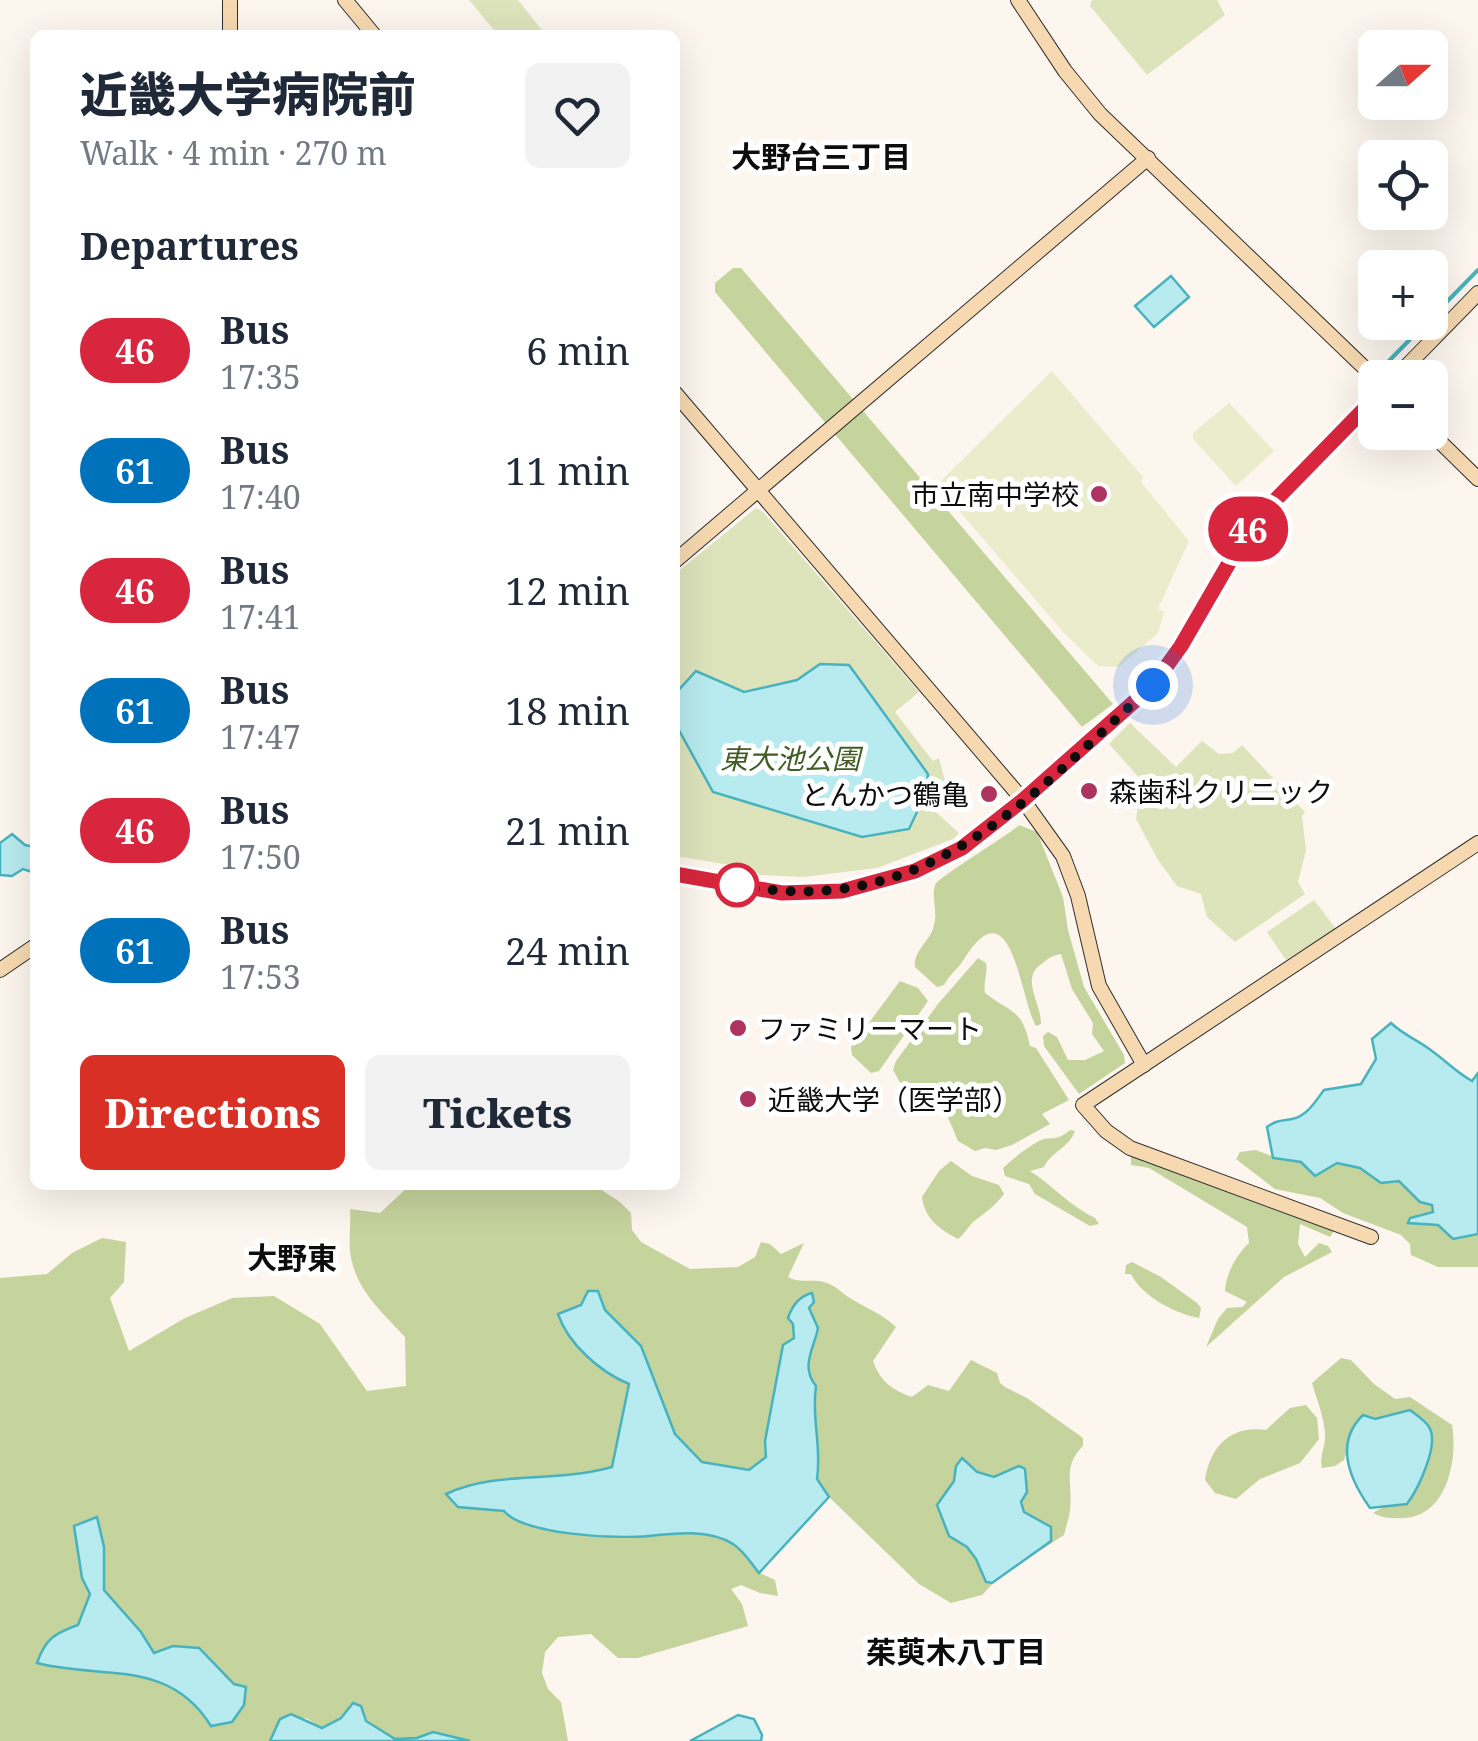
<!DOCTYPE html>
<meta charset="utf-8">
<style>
:root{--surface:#fff;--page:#f2f2f3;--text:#1f2937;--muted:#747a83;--accent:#d93025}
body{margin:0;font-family:"Noto Serif","Noto Sans JP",serif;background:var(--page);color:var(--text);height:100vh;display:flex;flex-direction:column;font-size:38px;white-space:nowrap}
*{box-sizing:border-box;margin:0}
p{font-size:32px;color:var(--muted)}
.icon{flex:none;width:55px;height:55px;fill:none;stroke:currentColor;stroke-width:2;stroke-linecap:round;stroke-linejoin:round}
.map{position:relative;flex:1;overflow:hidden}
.sheet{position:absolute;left:30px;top:30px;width:650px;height:1160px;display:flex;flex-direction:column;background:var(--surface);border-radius:15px;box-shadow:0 10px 40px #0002}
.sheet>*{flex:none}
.badge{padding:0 20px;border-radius:32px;font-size:35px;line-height:65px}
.needle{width:65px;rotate:69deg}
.fabs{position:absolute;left:1358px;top:30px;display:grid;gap:20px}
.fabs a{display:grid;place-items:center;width:90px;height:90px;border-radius:15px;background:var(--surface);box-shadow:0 10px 40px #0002;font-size:50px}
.you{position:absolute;width:50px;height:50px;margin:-25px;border:8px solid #fff;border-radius:50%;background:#1a73e8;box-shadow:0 0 0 15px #1a73e833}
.map>.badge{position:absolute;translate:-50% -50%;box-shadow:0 0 0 5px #fff}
h2{padding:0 50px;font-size:38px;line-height:90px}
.round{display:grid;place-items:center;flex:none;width:105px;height:105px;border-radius:15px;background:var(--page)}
.head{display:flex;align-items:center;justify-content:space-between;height:170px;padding:0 50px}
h1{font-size:48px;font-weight:800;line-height:75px}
.action{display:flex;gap:20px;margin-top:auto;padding:20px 50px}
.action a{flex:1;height:115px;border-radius:15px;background:var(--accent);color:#fff;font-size:40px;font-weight:800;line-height:115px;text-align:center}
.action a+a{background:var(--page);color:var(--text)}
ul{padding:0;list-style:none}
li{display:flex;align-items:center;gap:30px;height:120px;padding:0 50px}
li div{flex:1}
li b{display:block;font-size:38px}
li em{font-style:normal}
li .badge{min-width:110px;font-weight:700;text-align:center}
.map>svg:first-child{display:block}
.green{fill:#dde4bc}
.forest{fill:#c5d39d}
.pitch{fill:#ebeccc}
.water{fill:#b8ebef;stroke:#48b3be;stroke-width:2.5}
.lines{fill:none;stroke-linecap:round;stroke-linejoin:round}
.stream{stroke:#48b3be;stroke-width:4}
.secondary-casing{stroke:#2f2f2f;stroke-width:16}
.secondary{stroke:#f6d9b0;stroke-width:14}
.line-casing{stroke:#fff;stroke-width:22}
.line{stroke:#d7263d;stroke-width:15}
.walk{stroke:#0d0d0d;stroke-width:10;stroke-dasharray:0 18}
.poi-dot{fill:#ad345f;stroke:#fff;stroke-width:4}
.stop-dot{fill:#fff;stroke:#d7263d;stroke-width:5}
.labels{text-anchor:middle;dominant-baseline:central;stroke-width:10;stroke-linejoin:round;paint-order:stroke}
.poi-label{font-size:28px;fill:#0d0d0d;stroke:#fff;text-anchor:start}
.park-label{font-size:28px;font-style:italic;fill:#415d24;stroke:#fff}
.neighbourhood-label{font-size:30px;font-weight:bold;fill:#0d0d0d;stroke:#fff}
</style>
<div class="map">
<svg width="1478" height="1741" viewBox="0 0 1478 1741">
<rect width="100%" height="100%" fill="#fdf6ee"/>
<g class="green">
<polygon points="469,0 518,0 546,35 498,35"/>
<polygon points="1092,0 1217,0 1225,15 1147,75 1090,6"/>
<polygon points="756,508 763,512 919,692 895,712 933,761 939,758 950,800 936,812 959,833 953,839 877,868 803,877 760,875 748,868 675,856 675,574"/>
<polygon points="1130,723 1176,767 1202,741 1219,754 1233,753 1242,745 1305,812 1302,816 1306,850 1298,882 1305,894 1235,942 1207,917 1201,894 1177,886 1158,860 1136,819 1142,781 1109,744"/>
<polygon points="1314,900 1336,929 1286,960 1267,932"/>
</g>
<g class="forest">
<polygon points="733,268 741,268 1113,704 1082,727 715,292 715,283"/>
<path d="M1019,825L1037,832L1063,897L1068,930L1084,987L1124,1055L1125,1063L1079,1094L1044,1046L1043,1036L1048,1032L1057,1037L1068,1060H1085L1104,1051L1092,1034L1093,1023L1072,989L1061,954C1050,956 1048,959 1040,965C1021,980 1041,1002 1041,1024L1036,1026C1020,999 1012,882 964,959C958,969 949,975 944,985L937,987L915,967C913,950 931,941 934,925C938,912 931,897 935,885C938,877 1006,837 1019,825Z"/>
<path d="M978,958L986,963C988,974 983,982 985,993C1014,1015 1022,1009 1030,1046L1036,1048L1069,1100L1042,1114L1050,1124L1012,1145L996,1150L985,1148L975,1151L958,1141L947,1115L963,1096L957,1087L948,1090L935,1108H925L903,1088L893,1070L896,1061L938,1004Z"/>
<polygon points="900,981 918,988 928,1001 879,1071 871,1073 852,1055 851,1047"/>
<path d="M1070,1130L1075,1131C1069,1148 1051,1152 1044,1167L1030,1171C1051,1184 1071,1207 1095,1218L1099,1224L1090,1226L1035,1194L1029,1184L1005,1176L1003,1168C1013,1159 1027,1147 1039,1141C1053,1135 1055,1143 1070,1130Z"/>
<polygon points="1256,1150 1284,1161 1337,1163 1360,1168 1381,1183 1399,1181 1420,1202 1432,1204 1433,1212 1420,1214 1408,1221 1438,1225 1453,1239 1478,1234 1478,1267 1438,1267 1411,1255 1410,1244 1401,1235 1343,1213 1320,1198 1275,1189 1236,1159 1240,1152"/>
<path d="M1139,1154L1273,1209L1278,1207L1334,1231L1330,1237L1300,1224L1298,1244L1305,1257L1319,1243L1328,1246L1332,1252L1284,1277L1206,1347L1218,1319L1227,1308L1242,1307L1247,1302L1225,1291C1226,1274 1236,1255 1249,1243L1247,1227L1149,1168L1131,1165V1157Z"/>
<path d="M951,1161L972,1176L999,1185L1004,1194C995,1205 988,1211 977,1219C969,1224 966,1233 958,1239C939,1229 925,1219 922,1197L939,1171Z"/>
<path d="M410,1185H594L620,1202L631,1213L632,1230L641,1242L690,1269L738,1267L755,1257L761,1242L770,1244L781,1254L804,1243L788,1277C800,1284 814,1278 827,1283C838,1287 845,1296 855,1301C870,1310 882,1314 896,1327L873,1361C880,1381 892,1390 912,1397L928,1385L949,1391L971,1360L997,1373L1000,1383L1005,1387L1027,1398L1083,1438V1446C1062,1466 1073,1485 1070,1510C1069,1518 1066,1527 1064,1535L998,1578L982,1595L951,1603L919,1584L829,1497L760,1573L775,1580L778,1596L760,1593L741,1585L731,1589L742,1604L748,1626L638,1658H618L591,1634L558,1637L545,1652L542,1673L548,1689L561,1702L568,1741H470L433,1732L417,1738L395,1739L366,1721L361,1706L322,1728L306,1718L272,1734L270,1741H0V1278L47,1274L72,1253L102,1238L126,1242L124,1282L110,1298L129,1351L185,1318L232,1298L274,1296L320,1324L367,1391L406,1386L405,1337C382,1312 358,1292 351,1258C348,1243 351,1224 350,1209L380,1213Z"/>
<path d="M1132,1262L1161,1277L1197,1303L1201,1308L1199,1318C1177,1314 1142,1297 1131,1274H1125L1126,1265Z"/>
<path d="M1341,1358L1351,1360L1374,1384L1395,1399L1410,1397L1452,1425C1458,1460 1447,1517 1403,1518C1392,1519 1382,1518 1373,1513L1383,1507L1407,1504L1399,1415C1371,1420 1352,1431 1344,1460L1335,1466L1322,1468C1319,1455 1326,1447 1325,1434C1324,1416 1317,1401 1312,1383Z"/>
<path d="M1306,1405L1317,1418L1319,1439L1300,1463L1260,1479L1236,1499L1215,1493L1205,1480C1210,1447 1230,1425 1266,1430L1290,1408Z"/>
</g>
<g class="pitch">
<polygon points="1052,371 1143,477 1141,482 1189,541 1158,609 1164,612 1158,633 1119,667 1098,666 1064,633 937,485"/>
<polygon points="1229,403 1274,451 1236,486 1193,439 1193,433"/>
</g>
<g class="water">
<polygon points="1171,276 1189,297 1154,327 1135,306"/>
<polygon points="820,664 849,665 928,774 926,793 909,829 862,837 713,792 675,723 675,694 696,671 744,692 797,680"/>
<polygon points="12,834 25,845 35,847 35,873 23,869 12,876 0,875 0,843"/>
<path d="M1391,1023C1405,1036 1418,1040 1432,1051C1446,1061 1456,1072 1472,1081L1478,1073V1234L1453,1239L1438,1225L1408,1223L1410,1218L1433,1212L1432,1205L1420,1202L1399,1181L1381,1183L1360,1168L1337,1163L1315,1176L1301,1162L1273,1158L1267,1127C1277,1120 1281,1121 1292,1119C1307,1116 1315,1102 1324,1090L1361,1084L1376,1059L1372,1039Z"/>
<path d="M588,1291H598L605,1310L641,1346L675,1434L702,1462L749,1470L766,1457L765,1441L783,1345L794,1338L793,1324L788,1318C792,1306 799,1296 812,1293L814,1302L809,1308L818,1328C814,1349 800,1366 816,1386C811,1418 822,1446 817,1479L829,1497L759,1573C751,1563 744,1551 733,1544C709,1529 675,1533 648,1536C616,1539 524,1535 504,1511L458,1507L446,1494C498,1470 557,1483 612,1467L629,1384C600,1372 568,1344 558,1314L581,1305Z"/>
<path d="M1410,1410C1416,1415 1425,1420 1429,1427C1440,1444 1418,1489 1407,1504L1370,1508C1350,1480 1334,1443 1363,1415L1375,1419Z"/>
<polygon points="962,1458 977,1472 994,1477 1019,1466 1025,1469 1027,1492 1021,1502 1024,1512 1051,1527 1051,1541 992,1583 986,1582 976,1559 967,1547 949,1536 937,1505 954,1481 956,1466"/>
<path d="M97,1517L104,1547V1590L141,1632L154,1653L173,1646L199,1648L234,1684L246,1687L244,1705L232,1722L211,1726C169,1658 103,1680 37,1663C45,1639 55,1633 78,1625L90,1594L82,1578L74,1526Z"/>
<polygon points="353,1703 361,1706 366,1721 395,1739 417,1738 433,1732 470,1741 270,1741 280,1719 291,1714 322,1728 341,1718"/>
<polygon points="738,1715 754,1719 762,1735 761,1741 690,1741"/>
</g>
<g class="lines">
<g class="stream">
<polyline points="1430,319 1478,270"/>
<polyline points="1384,366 1427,322"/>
</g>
<defs>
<g id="secondary">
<polyline points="345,0 374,35"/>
<polyline points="1018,0 1065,71 1100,114 1375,378"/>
<polyline points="230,35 230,0"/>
<polyline points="1395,378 1478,293"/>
<polyline points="675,393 1023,800 1063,856 1078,896 1099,986 1144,1065"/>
<polyline points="1430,432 1478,479"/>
<polyline points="675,561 1148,158"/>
<polyline points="675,874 782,893 842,891 915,871 962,848 1023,800 1153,685 1181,646 1251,525 1375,398"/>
<polyline points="0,970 35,946"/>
<polyline points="1371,1237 1130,1148 1106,1131 1083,1105 1478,843"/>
</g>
</defs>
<use href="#secondary" class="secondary-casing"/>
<use href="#secondary" class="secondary"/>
</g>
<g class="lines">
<defs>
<polyline id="line" points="675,874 782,893 842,891 915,871 962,848 1023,800 1153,685 1181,646 1251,525 1375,398"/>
</defs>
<use href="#line" class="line-casing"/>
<use href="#line" class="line"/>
<path class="walk" d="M737,885C926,921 1026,800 1153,685"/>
</g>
<g class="poi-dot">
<circle cx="1099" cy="494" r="10"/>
<circle cx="1089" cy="791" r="10"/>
<circle cx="989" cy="794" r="10"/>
<circle cx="738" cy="1028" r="10"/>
<circle cx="748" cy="1099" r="10"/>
</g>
<circle class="stop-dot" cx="737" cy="885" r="20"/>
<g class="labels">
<g class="poi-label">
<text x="1079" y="494" text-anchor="end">市立南中学校</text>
<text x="1109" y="791">森歯科クリニック</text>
<text x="969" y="794" text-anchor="end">とんかつ鶴亀</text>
<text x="758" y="1028">ファミリーマート</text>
<text x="768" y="1099">近畿大学（医学部）</text>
</g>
<g class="park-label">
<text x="790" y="758">東大池公園</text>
</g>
<g class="neighbourhood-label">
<text x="821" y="156">大野台三丁目</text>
<text x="292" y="1257">大野東</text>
<text x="956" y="1651">茱萸木八丁目</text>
</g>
</g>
</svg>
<div class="fabs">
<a><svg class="needle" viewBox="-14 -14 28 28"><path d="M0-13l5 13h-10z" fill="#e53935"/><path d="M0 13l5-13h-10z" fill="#747a83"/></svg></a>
<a><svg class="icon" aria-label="locate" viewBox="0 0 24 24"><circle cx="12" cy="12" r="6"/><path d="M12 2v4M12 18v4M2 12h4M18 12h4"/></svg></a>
<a>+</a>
<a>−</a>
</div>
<div class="you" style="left:1153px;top:685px"></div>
<b class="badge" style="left:1248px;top:529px;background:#d7263d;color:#fff">46</b>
<section class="sheet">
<div class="head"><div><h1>近畿大学病院前</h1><p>Walk · 4 min · 270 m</p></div><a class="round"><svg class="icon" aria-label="heart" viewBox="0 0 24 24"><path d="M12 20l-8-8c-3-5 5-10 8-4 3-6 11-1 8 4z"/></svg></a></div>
<h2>Departures</h2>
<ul>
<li><span class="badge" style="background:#d7263d;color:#fff">46</span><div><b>Bus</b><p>17:35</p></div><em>6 min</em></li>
<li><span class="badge" style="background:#0072bc;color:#fff">61</span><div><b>Bus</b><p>17:40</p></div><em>11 min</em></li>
<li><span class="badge" style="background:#d7263d;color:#fff">46</span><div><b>Bus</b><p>17:41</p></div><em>12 min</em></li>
<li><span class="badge" style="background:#0072bc;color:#fff">61</span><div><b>Bus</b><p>17:47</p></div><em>18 min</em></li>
<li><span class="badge" style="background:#d7263d;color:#fff">46</span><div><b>Bus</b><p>17:50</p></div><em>21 min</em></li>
<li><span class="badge" style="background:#0072bc;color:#fff">61</span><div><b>Bus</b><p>17:53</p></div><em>24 min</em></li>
</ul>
<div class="action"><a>Directions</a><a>Tickets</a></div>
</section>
</div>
